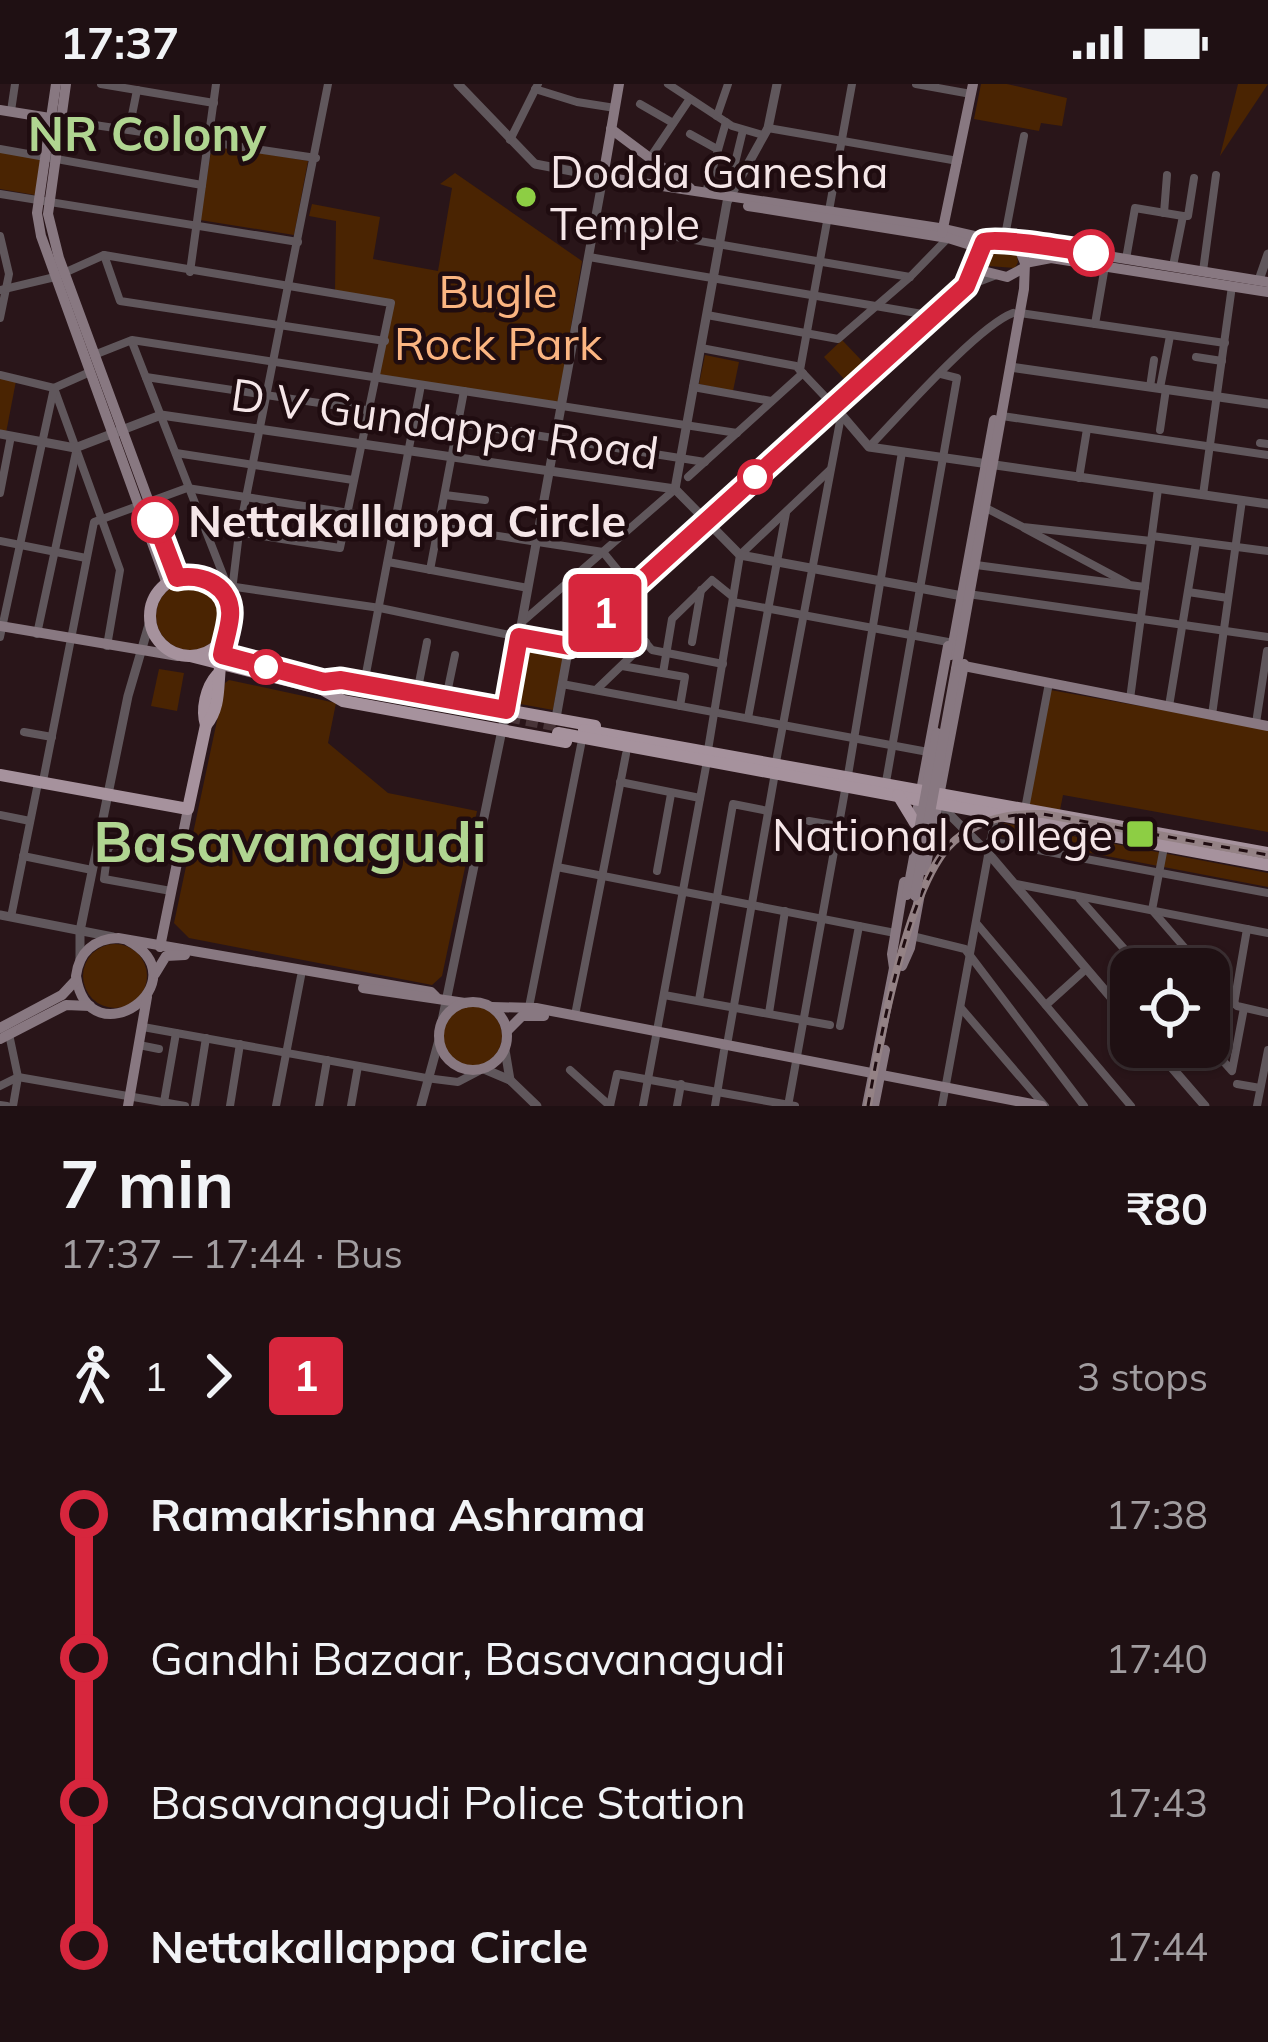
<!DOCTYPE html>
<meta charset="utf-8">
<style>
:root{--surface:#1f1013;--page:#2c1e21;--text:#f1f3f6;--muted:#a19da0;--line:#3c3033}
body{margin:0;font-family:Mulish,sans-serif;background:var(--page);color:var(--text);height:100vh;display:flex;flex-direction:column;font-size:45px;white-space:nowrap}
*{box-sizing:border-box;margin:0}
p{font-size:39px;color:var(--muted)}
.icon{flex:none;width:66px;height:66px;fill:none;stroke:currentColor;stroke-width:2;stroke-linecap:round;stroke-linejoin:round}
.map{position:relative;height:1022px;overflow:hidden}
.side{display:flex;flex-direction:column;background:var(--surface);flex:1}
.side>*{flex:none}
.badge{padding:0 24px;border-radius:9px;font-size:42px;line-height:78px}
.tools{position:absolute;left:1110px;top:864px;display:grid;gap:24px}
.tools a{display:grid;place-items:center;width:120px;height:120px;border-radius:24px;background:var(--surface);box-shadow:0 3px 9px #0004,0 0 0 3px var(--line);font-size:60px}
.map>.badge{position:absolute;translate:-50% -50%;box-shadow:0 0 0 6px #fff}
.legs{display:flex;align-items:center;gap:18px;height:132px;padding:0 60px;font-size:39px}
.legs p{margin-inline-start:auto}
.head{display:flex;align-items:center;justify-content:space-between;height:204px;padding:0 60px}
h1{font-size:66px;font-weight:700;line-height:90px}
ul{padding:0 60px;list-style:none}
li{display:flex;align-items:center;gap:42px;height:144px;font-size:45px}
li i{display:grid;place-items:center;width:18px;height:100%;margin:0 15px;background:currentColor}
li i::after{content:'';width:30px;height:30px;margin:-15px;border:9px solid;border-radius:50%;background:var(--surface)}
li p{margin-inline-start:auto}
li:first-child i{background:linear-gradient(#0000 50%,currentColor 0)}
li:last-child i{background:linear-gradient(currentColor 50%,#0000 0)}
.status{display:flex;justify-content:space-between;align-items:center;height:84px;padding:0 60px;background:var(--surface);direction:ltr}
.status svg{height:33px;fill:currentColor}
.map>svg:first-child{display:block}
.green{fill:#4a2402}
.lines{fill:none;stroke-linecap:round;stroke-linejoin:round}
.primary-tunnel{stroke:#483438;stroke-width:12;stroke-dasharray:12 6;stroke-linecap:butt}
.minor{stroke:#60575c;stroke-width:8}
.tertiary{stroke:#60575c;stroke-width:9}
.secondary{stroke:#887881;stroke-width:10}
.primary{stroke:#a6929d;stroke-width:12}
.rail-casing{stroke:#948285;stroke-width:8}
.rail{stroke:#1f0c10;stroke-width:3;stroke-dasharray:9;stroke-linecap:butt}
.secondary-bridge{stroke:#887881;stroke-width:10}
.line-1-casing{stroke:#fff;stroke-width:27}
.line-1{stroke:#d7263d;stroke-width:18}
.poi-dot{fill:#8dce44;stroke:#1f0c10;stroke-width:4.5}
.stop-1-dot{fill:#fff;stroke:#d7263d;stroke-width:6}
.labels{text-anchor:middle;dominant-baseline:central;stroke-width:9;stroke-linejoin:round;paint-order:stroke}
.poi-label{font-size:45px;fill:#f5e6e8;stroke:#1f0c10;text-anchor:start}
.park-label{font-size:45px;fill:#fbb581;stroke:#1f0c10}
.street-label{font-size:45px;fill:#f5e6e8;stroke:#1f0c10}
.stop-label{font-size:45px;font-weight:bold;fill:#f5e6e8;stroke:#1f0c10;text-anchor:start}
.neighbourhood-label{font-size:48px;font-weight:bold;fill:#b0d591;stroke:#1f0c10}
.district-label{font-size:57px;font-weight:bold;fill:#b0d591;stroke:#1f0c10}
</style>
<div class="status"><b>17:37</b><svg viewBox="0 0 49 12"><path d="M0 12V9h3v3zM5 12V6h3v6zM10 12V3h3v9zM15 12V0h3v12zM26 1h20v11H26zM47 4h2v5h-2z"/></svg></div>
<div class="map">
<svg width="1268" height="1022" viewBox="0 0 1268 1022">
<rect width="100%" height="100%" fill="#291519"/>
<g class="green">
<polygon points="981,0 1007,0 1067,14 1062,42 1041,39 1039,47 974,35"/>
<polygon points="1238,0 1268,0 1220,72"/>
<polygon points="212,61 308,77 294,151 200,136"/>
<polygon points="0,67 41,74 35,111 0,105"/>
<polygon points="455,89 582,177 558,319 376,290 392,218 335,207 336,137 309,132 312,120 380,133 373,175 438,187 452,104 440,100"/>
<polygon points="993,162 1016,168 1018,178 1015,184 988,182 984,177 984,167"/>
<polygon points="842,256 863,278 845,296 824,273"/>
<polygon points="705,271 739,278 733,307 699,300"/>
<polygon points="0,294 16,297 6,349 0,348"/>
<circle cx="190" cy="532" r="34"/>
<polygon points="526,559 564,566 553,626 515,619"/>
<polygon points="159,585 184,589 177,627 151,622"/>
<polygon points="229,596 336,619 328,659 388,709 477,727 442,892 432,901 189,854 174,839 225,599"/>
<polygon points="1045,605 1268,645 1268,748 1063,711 1060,726 1023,719"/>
<polygon points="1004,739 1268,789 1268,803 1001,752"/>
<circle cx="115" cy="892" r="32"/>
<circle cx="472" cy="952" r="30"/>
</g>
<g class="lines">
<polyline class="primary-tunnel" points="491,629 559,642"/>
<g class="minor">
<polyline points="101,0 214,19"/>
<polyline points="668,0 732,42 763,51"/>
<polyline points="916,0 971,10"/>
<polyline points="535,5 577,18 615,24"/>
<polyline points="640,20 673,39"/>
<polyline points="11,27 15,0"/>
<polyline points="717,32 728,0"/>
<polyline points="61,36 316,74"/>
<polyline points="768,44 958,77"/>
<polyline points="129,46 137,6"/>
<polyline points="690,50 717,65"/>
<polyline points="510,56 538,0"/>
<polyline points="0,65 202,101"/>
<polyline points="650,74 689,16"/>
<polyline points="742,86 734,83 743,46"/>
<polyline points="706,108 726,38"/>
<polyline points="0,110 298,158"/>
<polyline points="1164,129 1167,91"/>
<polyline points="595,139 910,193"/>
<polyline points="0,152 9,190 0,234"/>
<polyline points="1004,157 1024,52"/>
<polyline points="104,171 120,217 385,257"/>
<polyline points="589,173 934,232"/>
<polyline points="1126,175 1135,124 1183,132"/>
<polyline points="1173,182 1183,132 1188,132 1194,94"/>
<polyline points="1203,187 1216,91"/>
<polyline points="190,188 216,0"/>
<polyline points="0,206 55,193 104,171 391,219 340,464 204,443"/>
<polyline points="1020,229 1225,259"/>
<polyline points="707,231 838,255 910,193 948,154"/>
<polyline points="1095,240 1105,182"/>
<polyline points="132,258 227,501"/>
<polyline points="701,264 796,282 834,322"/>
<polyline points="94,271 132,256 737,349"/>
<polyline points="1196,273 1222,277"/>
<polyline points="800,286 852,0"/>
<polyline points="0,291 54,304 120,486 107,562"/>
<polyline points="146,293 366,326"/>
<polyline points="693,303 771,317"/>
<polyline points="1150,303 1154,276"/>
<polyline points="1160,304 1170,252"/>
<polyline points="1002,332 1268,371"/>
<polyline points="458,339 705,378"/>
<polyline points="1160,346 1166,305"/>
<polyline points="1260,359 1268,360"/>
<path d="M869,363C899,332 978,242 1013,229"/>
<polyline points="176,369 353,396"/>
<polyline points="688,393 803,289"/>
<polyline points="1079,394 1087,345"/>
<polyline points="0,409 11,352"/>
<polyline points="445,411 485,416"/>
<polyline points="1203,411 1232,202"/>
<polyline points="986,424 1023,443 1151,457"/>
<polyline points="1024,444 1127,499"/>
<polyline points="1152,452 1268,467"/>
<polyline points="0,457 86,474"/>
<polyline points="388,478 528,504"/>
<polyline points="976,481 1145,503"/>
<polyline points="430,486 464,307"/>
<polyline points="215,500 380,524 519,553"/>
<polyline points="1188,508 1228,514"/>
<polyline points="975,511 1268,553"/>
<polyline points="733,518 948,558"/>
<polyline points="614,522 652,566 723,580"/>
<polyline points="230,523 239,449 328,0"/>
<polyline points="522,538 673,407"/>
<polyline points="37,550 76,368"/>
<polyline points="0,553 54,304 90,288"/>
<polyline points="692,558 701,506"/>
<polyline points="622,582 685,593 680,622"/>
<polyline points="663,589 672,535 712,496 733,513"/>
<polyline points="364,600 421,301"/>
<polyline points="562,600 928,668"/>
<polyline points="597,605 646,558"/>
<polyline points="417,609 427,558"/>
<polyline points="446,614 455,571"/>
<polyline points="1130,615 1158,405"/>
<polyline points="1169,622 1196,458"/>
<polyline points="1212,631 1242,416"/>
<polyline points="748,634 786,429"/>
<polyline points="1256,639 1267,567"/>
<polyline points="24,648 52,653"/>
<polyline points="708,666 740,471 830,386"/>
<polyline points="776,678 841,332"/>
<polyline points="848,691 902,368"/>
<polyline points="44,692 94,438 187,404 603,468 633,505"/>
<polyline points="620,698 700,714"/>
<polyline points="886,698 957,294 941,290"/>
<polyline points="1025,725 1049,599"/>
<polyline points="0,731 30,737"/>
<polyline points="809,737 838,742"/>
<polyline points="990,757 1268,809"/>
<polyline points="1164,763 1152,826 1203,885"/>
<polyline points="23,772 92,786"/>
<polyline points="557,783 895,849"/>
<polyline points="657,787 671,710"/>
<polyline points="1016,800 1268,849"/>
<polyline points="171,807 104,795 108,765 112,760 178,774"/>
<polyline points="1080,815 1142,885"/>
<polyline points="11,833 38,699"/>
<polyline points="977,840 1131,1022"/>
<polyline points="912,852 965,865 1084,1022"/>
<polyline points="1209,892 1237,922 1268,929"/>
<polyline points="664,911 830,941"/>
<polyline points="699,916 733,720 768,727"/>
<polyline points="1234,920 1247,845"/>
<polyline points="1046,921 1086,885"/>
<polyline points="529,923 581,661"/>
<polyline points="961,924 1045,1022"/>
<polyline points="769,929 785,827"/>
<polyline points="575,931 626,670"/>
<polyline points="840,942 859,842"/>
<polyline points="143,943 426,994 458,998 479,987"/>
<polyline points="9,950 18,993 13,1022"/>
<polyline points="139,961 159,965"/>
<polyline points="727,961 775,689"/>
<polyline points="1209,961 1232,987 1244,924"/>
<polyline points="570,986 610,1022"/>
<polyline points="1237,1000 1260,1004"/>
<polyline points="0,1002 18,993 185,1022"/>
<polyline points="164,1018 176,949"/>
<polyline points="0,1021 7,1022"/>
<polyline points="195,1022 206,954"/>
<polyline points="230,1022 240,960"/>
<polyline points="276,1022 301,892"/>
<polyline points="319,1022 327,976"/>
<polyline points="351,1022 358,982"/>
<polyline points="610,1022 617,990 795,1022"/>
<polyline points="643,1022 707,677"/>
<polyline points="677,1022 681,1000"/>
<polyline points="715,1022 724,967"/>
<polyline points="788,1022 846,701"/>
<polyline points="942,1022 996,728"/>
<polyline points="1257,1022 1268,966"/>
</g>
<g class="tertiary">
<polyline points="1259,196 1268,170"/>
<polyline points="966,202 995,191"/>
<polyline points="1010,283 1268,320"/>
<polyline points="834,322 869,363 1268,420"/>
<polyline points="0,350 75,364 161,331 675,405 740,471 957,511"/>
<polyline points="675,405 727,118 768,44 777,0"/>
<polyline points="519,553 569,562"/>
<polyline points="569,562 966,202 978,179"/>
<polyline points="556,634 569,562"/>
<polyline points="938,719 988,769 1131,937"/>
<polyline points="0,831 113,853"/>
<polyline points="80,875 80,847 128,612 150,537"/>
<polyline points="442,937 502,646 603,93 535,80 458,0"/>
<polyline points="1154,963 1205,1022"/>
<polyline points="505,966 510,996"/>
<polyline points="484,985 510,996 537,1022"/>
<polyline points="421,1022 439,956"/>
</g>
<g class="secondary">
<polyline points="56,0 37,129 41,152 167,500"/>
<polyline points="66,0 48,130 59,174 177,494"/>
<polyline points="0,26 56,35"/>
<polyline points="611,45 690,104"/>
<polyline points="603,93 939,144 1018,162 1052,163 1268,198"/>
<polyline points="603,93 619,0"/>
<polyline points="748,122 948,154 980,164"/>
<polyline points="942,149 973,0"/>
<polyline points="981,163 978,179 983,187 1007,193 1022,185"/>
<polyline points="1025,179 1051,174 1268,208"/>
<polyline points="0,542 178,572"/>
<polyline points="951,571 994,336"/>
<polyline points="964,582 1268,642"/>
<polyline points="956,585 1024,205 1025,179 1018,162"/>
<polyline points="915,739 948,562"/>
<polyline points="925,786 964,580"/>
<path d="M127,856C204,897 89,978 76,892C79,868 94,855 118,854L431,908L436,913"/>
<polyline points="160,863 188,725"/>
<polyline points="902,882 910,864 921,804"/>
<polyline points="894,884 892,870 904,798"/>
<polyline points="155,890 166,872 185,871"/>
<polyline points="363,904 465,919"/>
<circle cx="473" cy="952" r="34"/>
<polyline points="492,923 536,924 1042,1022"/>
<polyline points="0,944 62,911 76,896"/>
<polyline points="507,947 522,932 544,932"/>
<polyline points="0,955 66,921 90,922"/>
<polyline points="128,1022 147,913"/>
<polyline points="867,1022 895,879"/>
<polyline points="874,1022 885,966"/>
</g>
<g class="primary">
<circle cx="190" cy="532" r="40"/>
<polyline points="225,550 222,571 293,589"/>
<polyline points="190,572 330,607"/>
<polyline points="324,598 341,596 595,642"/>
<polyline points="322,605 343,617 566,658"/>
<path d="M206,641C201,626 206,603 217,591"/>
<polyline points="584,646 1268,769"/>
<polyline points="558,649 1268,781"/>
<path d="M0,691L188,725L206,641C223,621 216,595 222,571"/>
<polyline points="898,711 915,739"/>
</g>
<defs>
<path id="rail" d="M868,1022C879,959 907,809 948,763C973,736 1008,729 1043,730L1268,771"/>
</defs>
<use href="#rail" class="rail-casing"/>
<use href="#rail" class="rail"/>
<g class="secondary-bridge">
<polyline points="907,811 937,649"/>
<polyline points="915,812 956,585"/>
</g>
</g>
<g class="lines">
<defs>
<path id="line-1" d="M155,436L177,494C202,489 233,502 230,533C229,545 224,559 222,571L324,598L341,596L506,626L519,553L569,562L966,202L984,158C998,153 1071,166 1091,169"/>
</defs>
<use href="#line-1" class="line-1-casing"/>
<use href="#line-1" class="line-1"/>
</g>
<g class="poi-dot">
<circle cx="526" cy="113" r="12"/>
<rect x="1125" y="735" width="30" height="30" rx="6"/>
</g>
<g class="stop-1-dot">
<circle cx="1091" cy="169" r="21"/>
<circle cx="755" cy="393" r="15"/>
<circle cx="155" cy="436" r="21"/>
<circle cx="266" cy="583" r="15"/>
</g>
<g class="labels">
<g class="poi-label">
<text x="550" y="87">Dodda Ganesha<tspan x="550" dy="52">Temple</tspan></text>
<text x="1113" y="750" text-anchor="end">National College</text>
</g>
<g class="park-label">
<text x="498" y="207">Bugle<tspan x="498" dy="52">Rock Park</tspan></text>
</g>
<g class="street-label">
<text transform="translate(445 339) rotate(8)">D V Gundappa Road</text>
</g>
<g class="stop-label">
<text x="188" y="436">Nettakallappa Circle</text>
</g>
<g class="neighbourhood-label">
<text x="147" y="49">NR Colony</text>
</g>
<g class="district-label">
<text x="290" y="756">Basavanagudi</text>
</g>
</g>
</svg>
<div class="tools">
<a><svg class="icon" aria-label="locate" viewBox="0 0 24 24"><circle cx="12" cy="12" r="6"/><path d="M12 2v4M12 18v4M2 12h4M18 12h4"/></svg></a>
</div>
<b class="badge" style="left:605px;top:529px;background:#d7263d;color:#fff">1</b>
</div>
<section class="side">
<div class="head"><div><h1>7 min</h1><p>17:37 – 17:44 · Bus</p></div><b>₹80</b></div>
<div class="legs"><svg class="icon" aria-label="walk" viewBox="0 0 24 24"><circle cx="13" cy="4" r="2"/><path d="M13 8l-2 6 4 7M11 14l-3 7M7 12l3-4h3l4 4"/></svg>1<svg class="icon" aria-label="forward" viewBox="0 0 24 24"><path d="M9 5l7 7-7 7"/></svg><b class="badge" style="background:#d7263d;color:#fff">1</b><p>3 stops</p></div>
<ul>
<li><i style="color:#d7263d"></i><b>Ramakrishna Ashrama</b><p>17:38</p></li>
<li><i style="color:#d7263d"></i><span>Gandhi Bazaar, Basavanagudi</span><p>17:40</p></li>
<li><i style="color:#d7263d"></i><span>Basavanagudi Police Station</span><p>17:43</p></li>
<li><i style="color:#d7263d"></i><b>Nettakallappa Circle</b><p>17:44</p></li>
</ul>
</section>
